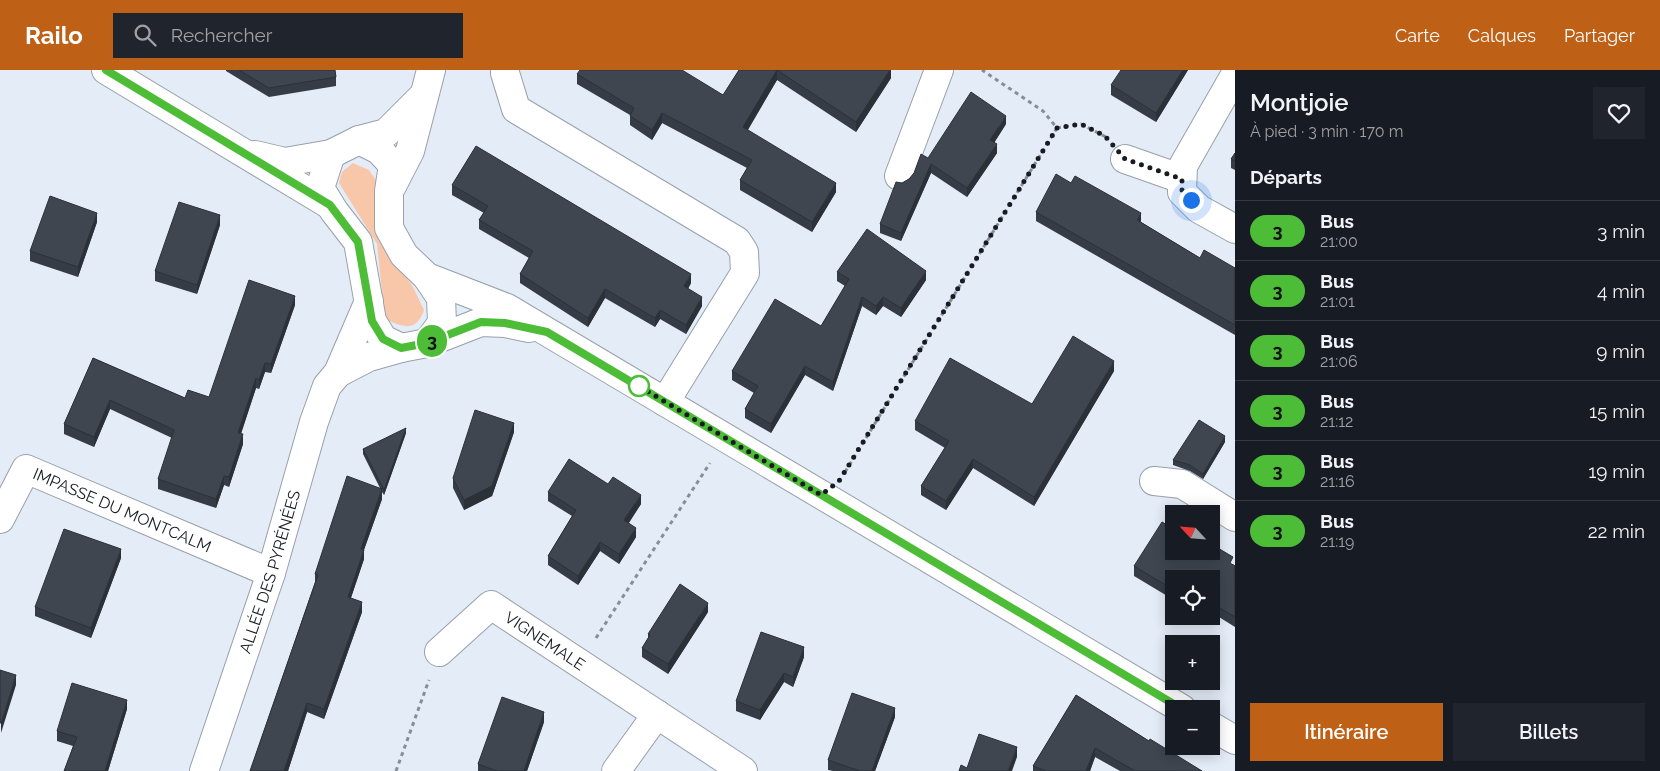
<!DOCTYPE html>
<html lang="fr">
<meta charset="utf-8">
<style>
:root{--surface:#171b24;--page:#20242c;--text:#f1f3f6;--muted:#9ea1a6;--line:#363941;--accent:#be6015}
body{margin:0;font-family:Raleway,sans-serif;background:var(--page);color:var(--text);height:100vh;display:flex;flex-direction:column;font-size:19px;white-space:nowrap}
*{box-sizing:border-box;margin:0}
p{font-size:16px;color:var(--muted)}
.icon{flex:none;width:28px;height:28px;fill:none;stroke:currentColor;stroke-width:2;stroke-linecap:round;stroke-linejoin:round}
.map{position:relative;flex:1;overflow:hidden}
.details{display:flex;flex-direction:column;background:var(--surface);width:425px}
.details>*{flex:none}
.badge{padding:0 10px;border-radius:16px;font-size:18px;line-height:32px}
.needle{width:32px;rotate:296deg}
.buttons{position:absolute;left:1165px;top:435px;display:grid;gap:10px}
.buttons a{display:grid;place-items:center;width:55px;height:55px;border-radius:0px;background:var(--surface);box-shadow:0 2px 12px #0003;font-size:25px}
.you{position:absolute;width:25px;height:25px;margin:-12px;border:4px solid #fff;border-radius:50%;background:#1a73e8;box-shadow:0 0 0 8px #1a73e833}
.map>.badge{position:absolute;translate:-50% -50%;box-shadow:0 0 0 2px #fff}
h2{padding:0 15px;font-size:19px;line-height:45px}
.round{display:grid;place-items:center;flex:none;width:52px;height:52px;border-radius:0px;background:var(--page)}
.overview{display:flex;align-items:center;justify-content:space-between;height:85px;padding:0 15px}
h1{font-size:24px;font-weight:600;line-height:38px}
.action{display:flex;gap:10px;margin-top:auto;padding:10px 15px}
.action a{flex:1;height:58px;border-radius:0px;background:var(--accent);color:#fff;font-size:20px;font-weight:600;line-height:58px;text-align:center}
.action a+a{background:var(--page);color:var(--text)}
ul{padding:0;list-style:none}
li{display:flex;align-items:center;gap:15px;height:60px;padding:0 15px;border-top:1px solid var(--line)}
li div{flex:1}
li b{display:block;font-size:19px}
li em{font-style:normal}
li .badge{min-width:55px;font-weight:700;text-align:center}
header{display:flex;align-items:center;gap:30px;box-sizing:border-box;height:70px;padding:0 25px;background:var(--accent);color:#fff}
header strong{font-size:24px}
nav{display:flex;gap:28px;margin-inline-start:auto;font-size:18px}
.search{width:350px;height:45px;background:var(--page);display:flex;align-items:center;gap:12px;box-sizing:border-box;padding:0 18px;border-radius:0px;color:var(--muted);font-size:19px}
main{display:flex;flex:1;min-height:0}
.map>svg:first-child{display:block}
.green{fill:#f8c7a9}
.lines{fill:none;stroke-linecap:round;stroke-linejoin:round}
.minor-casing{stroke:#98a0ab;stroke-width:30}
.path{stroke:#888e97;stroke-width:3;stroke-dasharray:4 4;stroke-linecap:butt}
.minor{stroke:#fff;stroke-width:28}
.wall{fill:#363c45}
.shaded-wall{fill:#2c3138}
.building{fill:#3f4650;stroke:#2c3138}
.line-casing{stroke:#fff;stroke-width:11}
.line{stroke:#4dbd38;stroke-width:8}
.walk{stroke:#181b20;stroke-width:5;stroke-dasharray:0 9}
.stop-dot{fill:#fff;stroke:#4dbd38;stroke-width:2.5}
.labels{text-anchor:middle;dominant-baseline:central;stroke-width:5;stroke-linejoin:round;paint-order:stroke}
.street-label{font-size:16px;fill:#181b20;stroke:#e4ecf8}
</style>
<header>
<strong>Railo</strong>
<div class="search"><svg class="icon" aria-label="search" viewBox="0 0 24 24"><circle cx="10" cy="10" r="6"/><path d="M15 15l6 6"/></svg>Rechercher</div>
<nav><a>Carte</a><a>Calques</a><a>Partager</a></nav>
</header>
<main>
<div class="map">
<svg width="1235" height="701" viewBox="0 0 1235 701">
<rect width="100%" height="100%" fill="#e4ecf8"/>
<path class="green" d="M353,93L369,100L378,113L387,179L413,217L424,240C416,263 403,257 385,249L377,174L339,113L342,102Z"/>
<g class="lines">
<defs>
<g id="minor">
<polyline points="106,0 330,135"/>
<polyline points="505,3 516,39 737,171 744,182 745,203 665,332"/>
<polyline points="1235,5 1183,96 1182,122 1199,139 1235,159"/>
<polyline points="359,70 379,80 393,95 389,121 389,158 404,185 427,207 441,228 442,253 427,273"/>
<polyline points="331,84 320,118 334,141 358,172 372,251 383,269 401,278"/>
<polyline points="255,85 285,92 331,84 359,70 386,63 424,25"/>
<polyline points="1125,89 1182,109"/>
<polyline points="899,106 939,0"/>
<polyline points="392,116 410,81 431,0"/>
<polyline points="427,207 507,238 1182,639"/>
<polyline points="338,303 369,287 401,278 427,273 481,252 505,253 529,258"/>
<polyline points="1154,411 1182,414 1235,447"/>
<path id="s1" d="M0,449L26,399L271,503"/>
<path id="s2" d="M439,582L491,535L743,701"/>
<polyline points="1211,656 1235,670"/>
<path id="s3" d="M204,701L271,503L314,352L327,316L338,303L369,231"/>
<polyline points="616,701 657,644"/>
</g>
</defs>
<use href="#minor" class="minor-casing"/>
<g class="path">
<polyline points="1057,58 1081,54 1106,67"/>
<polyline points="845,402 1057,58 1043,41 982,0"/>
<polyline points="596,568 710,393"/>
<polyline points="396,701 429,610"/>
</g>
<use href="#minor" class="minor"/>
</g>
<g class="wall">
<polygon points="226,0 335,0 336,7 336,16 269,27 226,1"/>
<polygon points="739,0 891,0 891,8 856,62 777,10 748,60 836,122 812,162 740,120 740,110 747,98 662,53 652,70 630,55 630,45 577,14 577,4 723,25"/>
<polygon points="1188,0 1156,52 1111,25 1111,15"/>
<polygon points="1006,54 994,73 997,83 967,127 931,103 901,171 880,163 880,154 902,113 909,109 928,88"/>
<polygon points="1235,83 1235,100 1231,98 1231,89"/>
<polygon points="1071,113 1141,152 1200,188 1235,198 1235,265 1036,151 1036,142"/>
<polygon points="452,115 691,213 688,219 702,236 686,264 660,249 655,257 605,228 588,257 520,213 520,204 529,188 479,159 479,150 484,143 452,125"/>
<polygon points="97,152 78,207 30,191 30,181"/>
<polygon points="220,155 197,224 155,211 155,201"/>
<polygon points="837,202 926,210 901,247 883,236 876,245 862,236 833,321 805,305 771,363 745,348 745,339 754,323 732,310 732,301 821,256 845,216 837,211"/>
<polygon points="295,235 271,303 265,302 259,319 256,318 241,364 243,374 229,417 224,415 216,438 158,419 158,409 172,368 110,339 94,377 64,364 64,354 93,288 185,328 209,327"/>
<polygon points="1114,301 1034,436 973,398 946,440 921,425 921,416 945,378 915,360 915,351 1032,334"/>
<polygon points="514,362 492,426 464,440 453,418 453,408"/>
<polygon points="406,363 384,425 382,422 382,429 364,480 364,489 351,528 362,542 324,649 307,642 288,701 250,701 315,512 315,504 380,418 363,384 363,379"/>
<polygon points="1225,372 1203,409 1190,401 1173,395 1173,390"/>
<polygon points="548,422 641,434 629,453 636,467 619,494 600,481 578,515 548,495 548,486 572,446 548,431"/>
<polygon points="121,488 91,568 35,546 35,537"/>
<polygon points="1233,494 1235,496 1235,557 1211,542 1211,509 1174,509 1174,530 1134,506 1134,496"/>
<polygon points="708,542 668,604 642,587 642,578 648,568 648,564"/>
<polygon points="804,587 793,617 784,612 760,650 736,641 736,631"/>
<polygon points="1076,625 1149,671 1202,701 1120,701 1095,687 1090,701 1033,701 1033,696"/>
<polygon points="127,639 108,701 64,701 73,676 57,671 57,661"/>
<polygon points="895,647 875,701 833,701 828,700 828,690"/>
<polygon points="544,652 527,701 478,701 478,694"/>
</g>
<g class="shaded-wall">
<polygon points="777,0 777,10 743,67 743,57"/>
<polygon points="890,0 891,0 891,8 856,62 856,52"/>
<polygon points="1183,0 1188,0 1156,52 1156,43"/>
<polygon points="662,43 662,53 652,70 652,60"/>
<polygon points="1006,46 1006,54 990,79 990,70"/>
<polygon points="997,74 997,83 967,127 967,118"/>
<polygon points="931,94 931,103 901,171 901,163"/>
<polygon points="836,113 836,122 812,162 812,152"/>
<polygon points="97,143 97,152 78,207 78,197"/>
<polygon points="1141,143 1141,152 1137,150"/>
<polygon points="220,145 220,155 197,224 197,215"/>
<polygon points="926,201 926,210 901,247 901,238"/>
<polygon points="691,204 691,213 684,225 684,216"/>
<polygon points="605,219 605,228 588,257 588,248"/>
<polygon points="295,226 295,235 271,303 271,294"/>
<polygon points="702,227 702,236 686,264 686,255"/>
<polygon points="862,227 862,236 833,321 833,312"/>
<polygon points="883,227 883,236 876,245 876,236"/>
<polygon points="660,240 660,249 655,257 655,248"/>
<polygon points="1114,291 1114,301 1034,436 1034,427"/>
<polygon points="265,293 265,302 259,319 259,310"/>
<polygon points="805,296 805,305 771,363 771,354"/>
<polygon points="256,308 256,318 238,372 238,363"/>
<polygon points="110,330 110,339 94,377 94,367"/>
<polygon points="514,353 514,362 492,426 464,440 464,430"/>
<polygon points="406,358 406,363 384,425 384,420"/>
<polygon points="243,364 243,374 229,417 229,407"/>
<polygon points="1225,366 1225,372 1203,409 1203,404"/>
<polygon points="973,389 973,398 946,440 946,431"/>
<polygon points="224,406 224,415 216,438 216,429"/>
<polygon points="382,419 382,429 361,488 361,479"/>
<polygon points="641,425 641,434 624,459 624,450"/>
<polygon points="636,458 636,467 619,494 619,484"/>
<polygon points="600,472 600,481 578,515 578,506"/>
<polygon points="121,479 121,488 91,568 91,558"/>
<polygon points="364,480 364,489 348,536 348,527"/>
<polygon points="362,532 362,542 324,649 324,639"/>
<polygon points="708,533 708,542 668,604 668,594"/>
<polygon points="804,577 804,587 793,617 793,607"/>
<polygon points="784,603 784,612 760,650 760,640"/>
<polygon points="16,605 16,615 1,663 1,653"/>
<polygon points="127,630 127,639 108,701 105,701"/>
<polygon points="307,633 307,642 288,701 284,701"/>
<polygon points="895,638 895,647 875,701 872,701"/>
<polygon points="544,642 544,652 527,701 524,701"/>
<polygon points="1017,677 1017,687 1012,701 1008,701"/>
<polygon points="1095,678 1095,687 1090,701 1086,701"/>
</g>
<g class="building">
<polygon points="239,0 335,0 336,7 269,18"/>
<polygon points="580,0 682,0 723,25 739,0 890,0 856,52 777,0 743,57 836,113 812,152 740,110 752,90 662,43 652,60 630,46 634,38 577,4"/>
<polygon points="1121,0 1183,0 1156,43 1111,15"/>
<polygon points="971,22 1006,46 990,70 997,74 967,118 931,94 901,163 880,154 896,112 902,113 909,109 914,103 921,84 928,88"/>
<polygon points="476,76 691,204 684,216 702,227 686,255 660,240 655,248 605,219 588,248 520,204 533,181 479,150 488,136 452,115"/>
<polygon points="1235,83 1235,91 1231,89"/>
<polygon points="1056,104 1071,113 1075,106 1141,143 1137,150 1200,188 1204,180 1235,198 1235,255 1036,142"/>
<polygon points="50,126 97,143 78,197 30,181"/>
<polygon points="179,132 220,145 197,215 155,201"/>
<polygon points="867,159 926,201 901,238 883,227 876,236 862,227 833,312 805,296 771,354 745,339 758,316 732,301 775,229 821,256 849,209 837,202"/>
<polygon points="249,210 295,226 271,294 265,293 259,310 256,308 238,363 243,364 229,407 224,406 216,429 158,409 174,360 110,330 94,367 64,354 93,288 185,328 188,320 209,327"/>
<polygon points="1073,266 1114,291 1034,427 973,389 946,431 921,416 949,371 915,351 950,288 1032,334"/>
<polygon points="475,340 514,353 492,416 464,430 453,408"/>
<polygon points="1199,350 1225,366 1203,404 1190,395 1173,390"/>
<polygon points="406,358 384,420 363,379"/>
<polygon points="569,389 608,414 613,407 641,425 624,450 636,458 619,484 600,472 578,506 548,486 576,440 548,422"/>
<polygon points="347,406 382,419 361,479 364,480 348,527 362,532 324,639 307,633 284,701 250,701 318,505 315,504"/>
<polygon points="1162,452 1174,459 1174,481 1211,481 1211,474 1233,487 1230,493 1235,496 1235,547 1211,533 1211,509 1174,509 1174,520 1134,496"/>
<polygon points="64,459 121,479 91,558 35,537"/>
<polygon points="680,514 708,533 668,594 642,578 650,565 648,564"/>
<polygon points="761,562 804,577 793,607 784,603 760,640 736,631"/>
<polygon points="0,600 16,605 1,653 0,653"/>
<polygon points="72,613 127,630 105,701 64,701 77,667 57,661"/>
<polygon points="852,623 895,638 872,701 860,701 828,690"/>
<polygon points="1076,625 1149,671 1150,669 1202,701 1135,701 1095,678 1086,701 1046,701 1033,696"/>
<polygon points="502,627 544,642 524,701 497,701 478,694"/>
<polygon points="979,664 1017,677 1008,701 959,701 961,695 967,698"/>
</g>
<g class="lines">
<defs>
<polyline id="line" points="106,0 330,135 358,172 372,251 383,269 401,278 427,273 481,252 505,253 547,262 1182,639"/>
</defs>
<use href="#line" class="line-casing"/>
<use href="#line" class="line"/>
<polyline class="walk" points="639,316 632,312 821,425 839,411 1057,58 1081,54 1105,66 1125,89 1182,109 1182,122 1191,130"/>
</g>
<circle class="stop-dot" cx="639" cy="316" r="10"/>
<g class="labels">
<g class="street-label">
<text stroke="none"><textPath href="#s1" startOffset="161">IMPASSE DU MONTCALM</textPath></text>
<text stroke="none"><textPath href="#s3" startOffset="210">ALLÉE DES PYRÉNÉES</textPath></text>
<text stroke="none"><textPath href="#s2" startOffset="135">VIGNEMALE</textPath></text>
</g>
</g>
</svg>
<div class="buttons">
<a><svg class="needle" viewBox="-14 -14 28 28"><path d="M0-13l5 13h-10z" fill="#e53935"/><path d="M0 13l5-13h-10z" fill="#9ea1a6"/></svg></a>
<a><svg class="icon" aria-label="locate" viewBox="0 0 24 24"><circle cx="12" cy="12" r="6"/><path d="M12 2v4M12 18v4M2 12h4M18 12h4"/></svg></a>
<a>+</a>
<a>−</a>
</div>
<div class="you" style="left:1191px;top:130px"></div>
<b class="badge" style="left:432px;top:271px;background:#4dbd38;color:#111">3</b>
</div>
<section class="details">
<div class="overview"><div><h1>Montjoie</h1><p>À pied · 3 min · 170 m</p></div><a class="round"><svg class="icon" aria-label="heart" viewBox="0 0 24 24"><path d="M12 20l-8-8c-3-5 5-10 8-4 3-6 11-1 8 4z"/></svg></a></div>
<h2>Départs</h2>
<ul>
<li><span class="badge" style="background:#4dbd38;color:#111">3</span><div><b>Bus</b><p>21:00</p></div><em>3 min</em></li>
<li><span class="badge" style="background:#4dbd38;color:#111">3</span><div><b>Bus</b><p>21:01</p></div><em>4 min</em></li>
<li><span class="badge" style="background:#4dbd38;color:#111">3</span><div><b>Bus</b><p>21:06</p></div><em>9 min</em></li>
<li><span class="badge" style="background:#4dbd38;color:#111">3</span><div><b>Bus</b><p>21:12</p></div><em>15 min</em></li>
<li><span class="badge" style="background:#4dbd38;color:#111">3</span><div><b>Bus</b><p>21:16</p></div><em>19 min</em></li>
<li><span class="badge" style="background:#4dbd38;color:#111">3</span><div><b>Bus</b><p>21:19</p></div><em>22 min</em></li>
</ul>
<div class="action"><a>Itinéraire</a><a>Billets</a></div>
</section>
</main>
